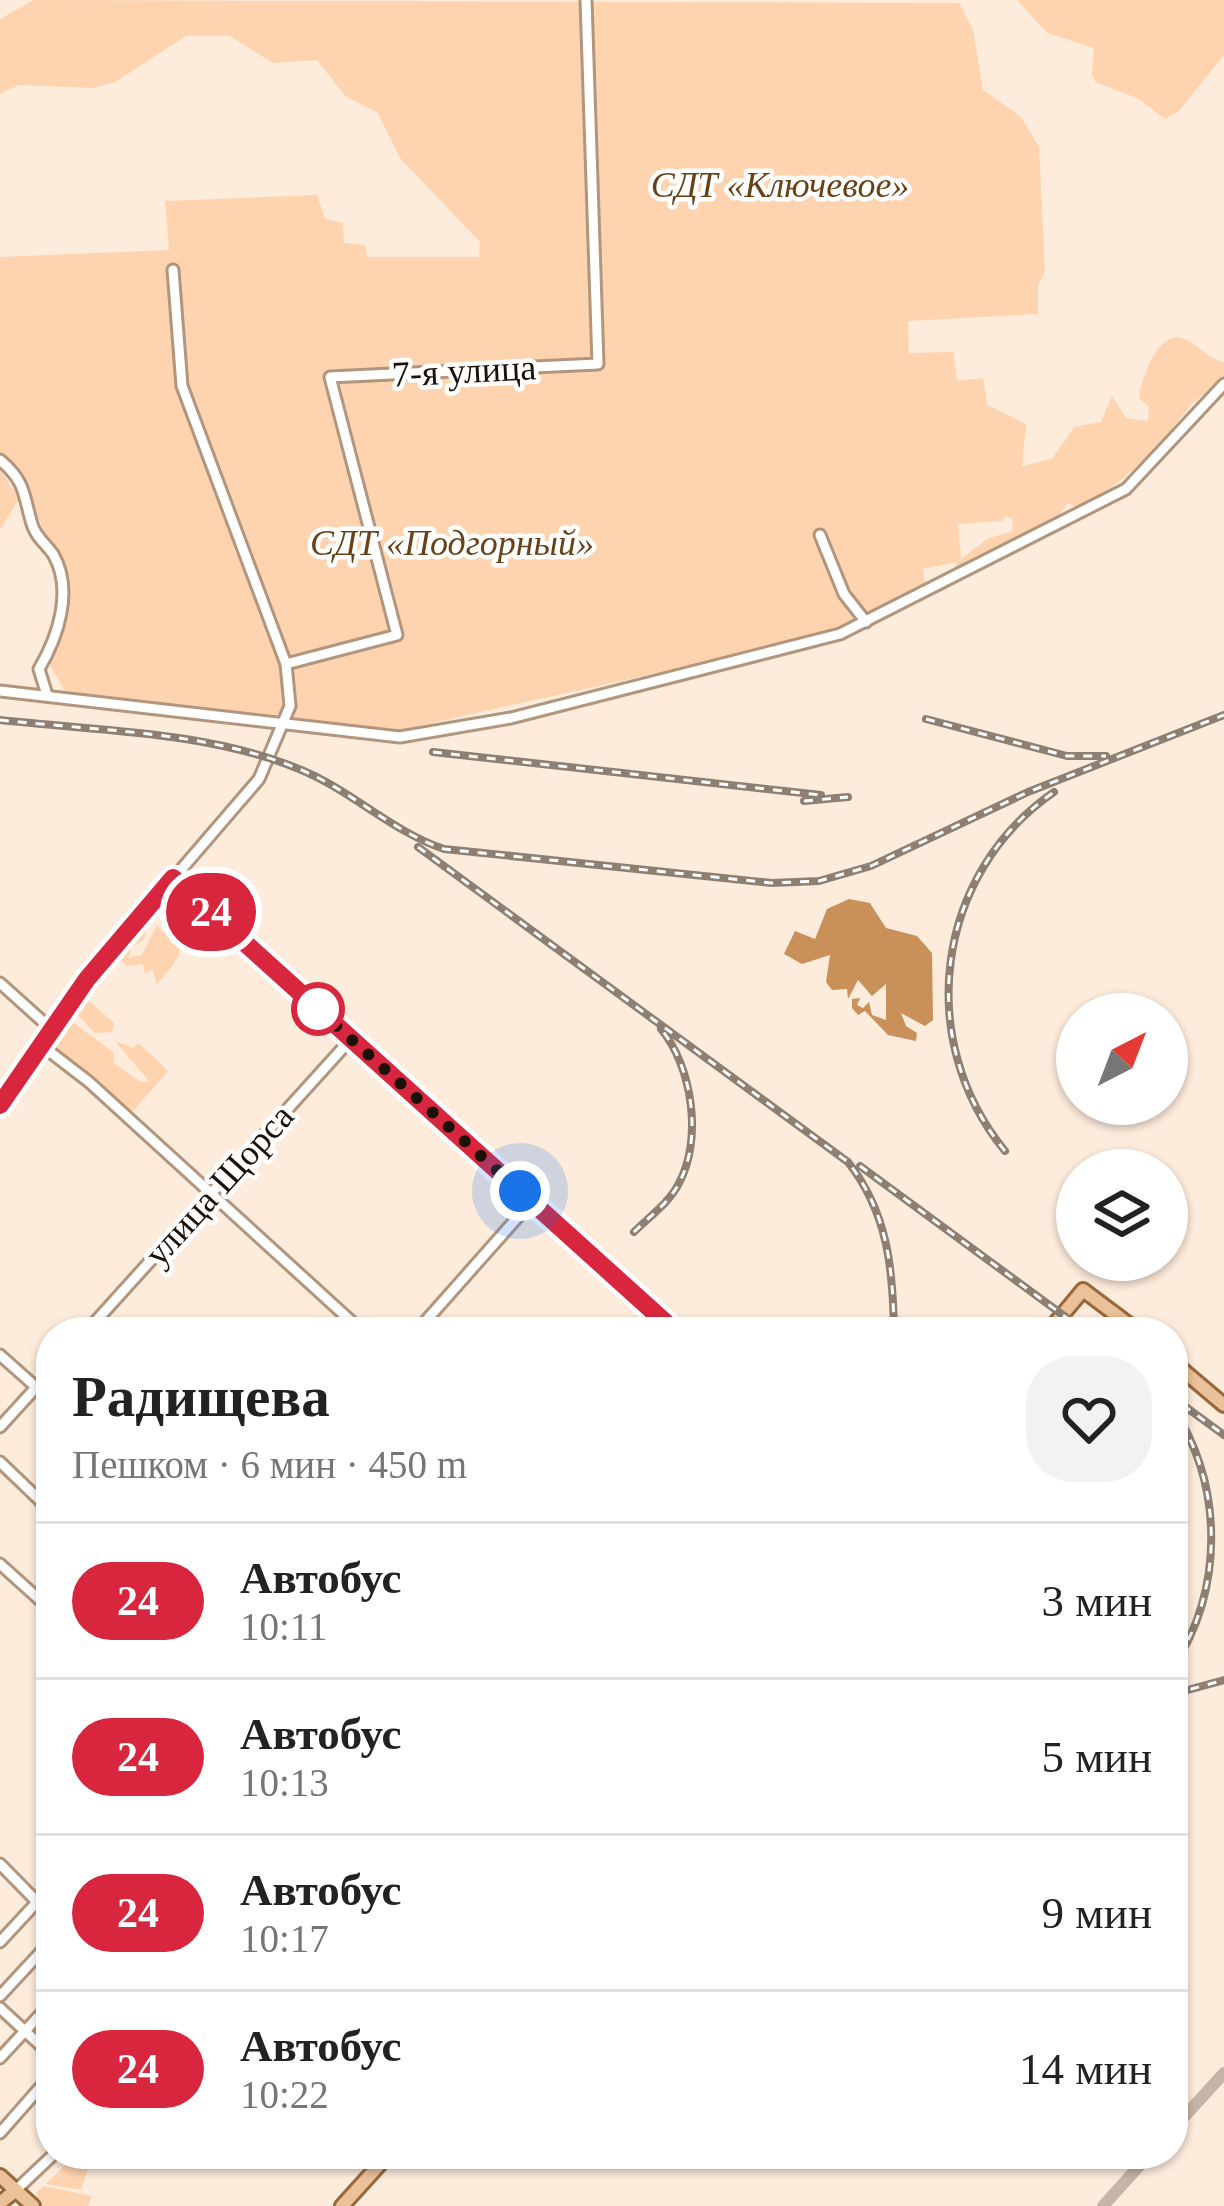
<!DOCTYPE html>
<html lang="ru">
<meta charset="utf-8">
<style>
:root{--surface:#fff;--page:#f2f2f2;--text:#222;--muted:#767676;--line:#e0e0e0}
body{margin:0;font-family:"Times New Roman",serif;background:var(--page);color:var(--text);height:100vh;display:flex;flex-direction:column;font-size:45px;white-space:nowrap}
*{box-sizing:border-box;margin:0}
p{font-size:39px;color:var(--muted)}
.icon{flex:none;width:66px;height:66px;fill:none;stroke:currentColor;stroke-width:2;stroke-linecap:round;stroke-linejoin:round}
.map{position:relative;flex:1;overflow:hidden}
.drawer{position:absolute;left:36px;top:1317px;width:1152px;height:852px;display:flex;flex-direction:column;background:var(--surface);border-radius:48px;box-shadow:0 3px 9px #0004}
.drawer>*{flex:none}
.badge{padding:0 24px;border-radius:39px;font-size:42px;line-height:78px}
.needle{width:78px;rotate:42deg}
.controls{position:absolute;left:1056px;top:993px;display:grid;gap:24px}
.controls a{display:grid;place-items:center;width:132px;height:132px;border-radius:50%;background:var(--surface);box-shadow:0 3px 9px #0004;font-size:60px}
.you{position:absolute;width:60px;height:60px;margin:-30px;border:9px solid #fff;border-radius:50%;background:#1a73e8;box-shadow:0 0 0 18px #1a73e833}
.map>.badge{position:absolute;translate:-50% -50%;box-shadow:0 0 0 6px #fff}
.round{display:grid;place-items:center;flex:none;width:126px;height:126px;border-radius:48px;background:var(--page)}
.headline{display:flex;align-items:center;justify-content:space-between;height:204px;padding:0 36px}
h1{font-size:57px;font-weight:800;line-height:90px}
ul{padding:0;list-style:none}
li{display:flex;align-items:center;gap:36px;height:156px;padding:0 36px;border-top:3px solid var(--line)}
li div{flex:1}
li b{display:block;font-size:45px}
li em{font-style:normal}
li .badge{min-width:132px;font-weight:700;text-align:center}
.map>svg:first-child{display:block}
.green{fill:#fdd4af;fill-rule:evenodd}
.water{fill:#ca905a}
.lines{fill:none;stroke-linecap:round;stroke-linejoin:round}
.taxiway{stroke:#c5b5a6;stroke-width:12}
.minor-casing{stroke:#b2957d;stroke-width:15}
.major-casing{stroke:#99683a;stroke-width:18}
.minor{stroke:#fff;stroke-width:9}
.major{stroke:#eac199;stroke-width:12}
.rail-casing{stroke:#8d7f72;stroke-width:8}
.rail{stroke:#fff;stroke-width:3;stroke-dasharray:9;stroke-linecap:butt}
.line-casing{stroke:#fff;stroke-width:27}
.line{stroke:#d7263d;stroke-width:18}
.walk{stroke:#1c1108;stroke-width:12;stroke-dasharray:0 21.6}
.stop-dot{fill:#fff;stroke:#d7263d;stroke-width:6}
.labels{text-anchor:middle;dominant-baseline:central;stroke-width:9;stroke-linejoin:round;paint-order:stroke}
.park-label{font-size:36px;font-style:italic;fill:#684118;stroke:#fff}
.street-label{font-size:36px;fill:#1c1108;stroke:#fff}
</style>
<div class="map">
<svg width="1224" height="2206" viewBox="0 0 1224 2206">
<rect width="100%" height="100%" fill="#fdebdb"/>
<g class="green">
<path d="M34,0L959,3L973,30L983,90L1021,117L1039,147L1045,271L1038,285V314L908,321L909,353L953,352L957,381L983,378L987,405L1026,424L1022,466L1052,459L1074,427L1101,422L1112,396L1126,418L1148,421L1149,407L1139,398C1141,381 1157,331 1182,338C1196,342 1207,359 1224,362V378C1214,389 1197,397 1189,407C1154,453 1128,479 1079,508L1068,503L1054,522L955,572L956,562L923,569L925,584L836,630L783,645L400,730L78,696L64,690L49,663C78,592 59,572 35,509C25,483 22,474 0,455V257L169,250L165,201L317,195L325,219L343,223L344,243L365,245L367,257H479L480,242L400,158L378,113L345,96L317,60L273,63L230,36H186L115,82L93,88L19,85L0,94V19ZM1005,516L1013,519L1012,531L987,539L961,559L958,524L1003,521Z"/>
<polygon points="1017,0 1224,0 1224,55 1179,111 1165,119 1137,98 1097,83 1092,75 1094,48 1047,33"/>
<polygon points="0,469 19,499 0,530"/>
<polygon points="185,896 244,948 247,959 212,932 212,925 191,939 206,920"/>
<path d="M150,921L144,939L132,947L128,958L142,955L157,925L163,932L172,926C189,953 175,962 157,984L152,969L145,974L143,964L128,966L118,958Z"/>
<polygon points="85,991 87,999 114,1023 112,1032 95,1033 73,1010"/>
<polygon points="69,1011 72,1022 113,1052 114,1063 141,1082 149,1081 115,1041 133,1048 139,1043 168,1071 133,1111 123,1109 55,1050 53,1030"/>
<polygon points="76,2154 93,2154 81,2190 46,2184"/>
<polygon points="44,2186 92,2196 88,2206 39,2206 36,2192"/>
</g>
<polygon class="water" points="849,899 870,903 886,928 917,936 932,953 933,1020 925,1026 901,1013 906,1026 917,1033 916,1041 888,1035 865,1011 858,1015 852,1008 852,999 860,998 857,1005 863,1008 869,1002 872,1015 886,1020 886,984 872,996 858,980 848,999 847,989 832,990 826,982 830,955 802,964 784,954 795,931 815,939 827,909"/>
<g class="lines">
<g class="taxiway">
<polyline points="1173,2129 1224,2073"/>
<polyline points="1103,2206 1150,2154"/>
</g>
<defs>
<g id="minor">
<path d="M0,460C26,482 23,494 32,524C35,536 46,544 53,554C74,590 58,637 39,669L47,695"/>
<polyline points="820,535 844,594 866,622"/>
<polyline points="286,664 397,635 330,377 598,364 586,0"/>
<polyline points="0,691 400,737 511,718 840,634 1126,489 1224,384"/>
<polyline points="173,878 676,1332"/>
<polyline points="0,983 50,1028"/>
<polyline points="41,1045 89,1082 363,1332"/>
<polyline points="0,1105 87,979 259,779 290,706 286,664 182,386 173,270"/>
<polyline points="86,1332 351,1039"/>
<polyline points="416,1332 532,1201"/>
<polyline points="0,1355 36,1387"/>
<polyline points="0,1427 51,1371"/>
<polyline points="0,1462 51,1511"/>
<polyline points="0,1564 51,1610"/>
<polyline points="0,1864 51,1916"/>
<polyline points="0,1942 38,1901"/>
<polyline points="0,1996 51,1941"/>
<polyline points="0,2008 51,2055"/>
<polyline points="0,2058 51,2003"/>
<polyline points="0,2133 51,2075"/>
<polyline points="16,2190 54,2154"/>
</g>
<g id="major">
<polyline points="1048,1332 1083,1290 1139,1332"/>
<polyline points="1173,1362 1224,1405"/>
<polyline points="0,2176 33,2206"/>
<polyline points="0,2203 16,2190"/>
<polyline points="342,2206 389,2154"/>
</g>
</defs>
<use href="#minor" class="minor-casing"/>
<use href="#major" class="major-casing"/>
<use href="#minor" class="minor"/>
<use href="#major" class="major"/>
<defs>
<g id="rail">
<polyline points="926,719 1067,756 1106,756"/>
<path d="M0,720C99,731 207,731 299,769C351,790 391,831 444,849L772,883L819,881L871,866L1028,792L1224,715"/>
<polyline points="433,752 821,795"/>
<polyline points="804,801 848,797"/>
<path d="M418,847L848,1162C888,1213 893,1269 894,1332"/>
<path d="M1005,1151C914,1040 935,874 1054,792"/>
<polyline points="860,1166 1086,1332"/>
<path d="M634,1232C649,1217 670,1202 679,1183C703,1139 692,1066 661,1029"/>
<polyline points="1183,1405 1224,1435"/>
<path d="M1173,1408C1224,1487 1224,1589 1173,1667"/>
<polyline points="1173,1694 1224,1680"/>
</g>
</defs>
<use href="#rail" class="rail-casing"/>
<use href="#rail" class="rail"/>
</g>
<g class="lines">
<defs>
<polyline id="line" points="0,1105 87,979 173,878 676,1332"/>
</defs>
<use href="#line" class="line-casing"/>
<use href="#line" class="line"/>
<polyline class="walk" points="318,1009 311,1003 520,1191"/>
</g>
<circle class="stop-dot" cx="318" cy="1009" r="24"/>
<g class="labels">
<g class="park-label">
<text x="780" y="185">СДТ «Ключевое»</text>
<text x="452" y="543">СДТ «Подгорный»</text>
</g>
<g class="street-label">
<text transform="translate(464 371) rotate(-3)">7-я улица</text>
<text transform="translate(219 1185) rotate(-48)">улица Щорса</text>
</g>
</g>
</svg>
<div class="controls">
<a><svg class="needle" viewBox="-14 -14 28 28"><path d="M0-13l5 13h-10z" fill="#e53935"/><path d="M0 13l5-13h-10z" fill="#767676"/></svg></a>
<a><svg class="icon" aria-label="layers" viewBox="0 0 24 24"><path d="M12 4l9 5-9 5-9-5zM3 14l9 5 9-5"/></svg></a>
</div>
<div class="you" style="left:520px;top:1191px"></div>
<b class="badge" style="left:211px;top:912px;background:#d7263d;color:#fff">24</b>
<section class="drawer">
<div class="headline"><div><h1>Радищева</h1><p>Пешком · 6 мин · 450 m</p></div><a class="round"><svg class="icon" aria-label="heart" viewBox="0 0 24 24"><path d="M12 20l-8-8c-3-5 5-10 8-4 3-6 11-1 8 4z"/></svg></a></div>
<ul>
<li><span class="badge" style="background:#d7263d;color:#fff">24</span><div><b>Автобус</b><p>10:11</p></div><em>3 мин</em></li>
<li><span class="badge" style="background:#d7263d;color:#fff">24</span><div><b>Автобус</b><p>10:13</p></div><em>5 мин</em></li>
<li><span class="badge" style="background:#d7263d;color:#fff">24</span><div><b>Автобус</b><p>10:17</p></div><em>9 мин</em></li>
<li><span class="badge" style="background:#d7263d;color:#fff">24</span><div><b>Автобус</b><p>10:22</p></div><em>14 мин</em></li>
</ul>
</section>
</div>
